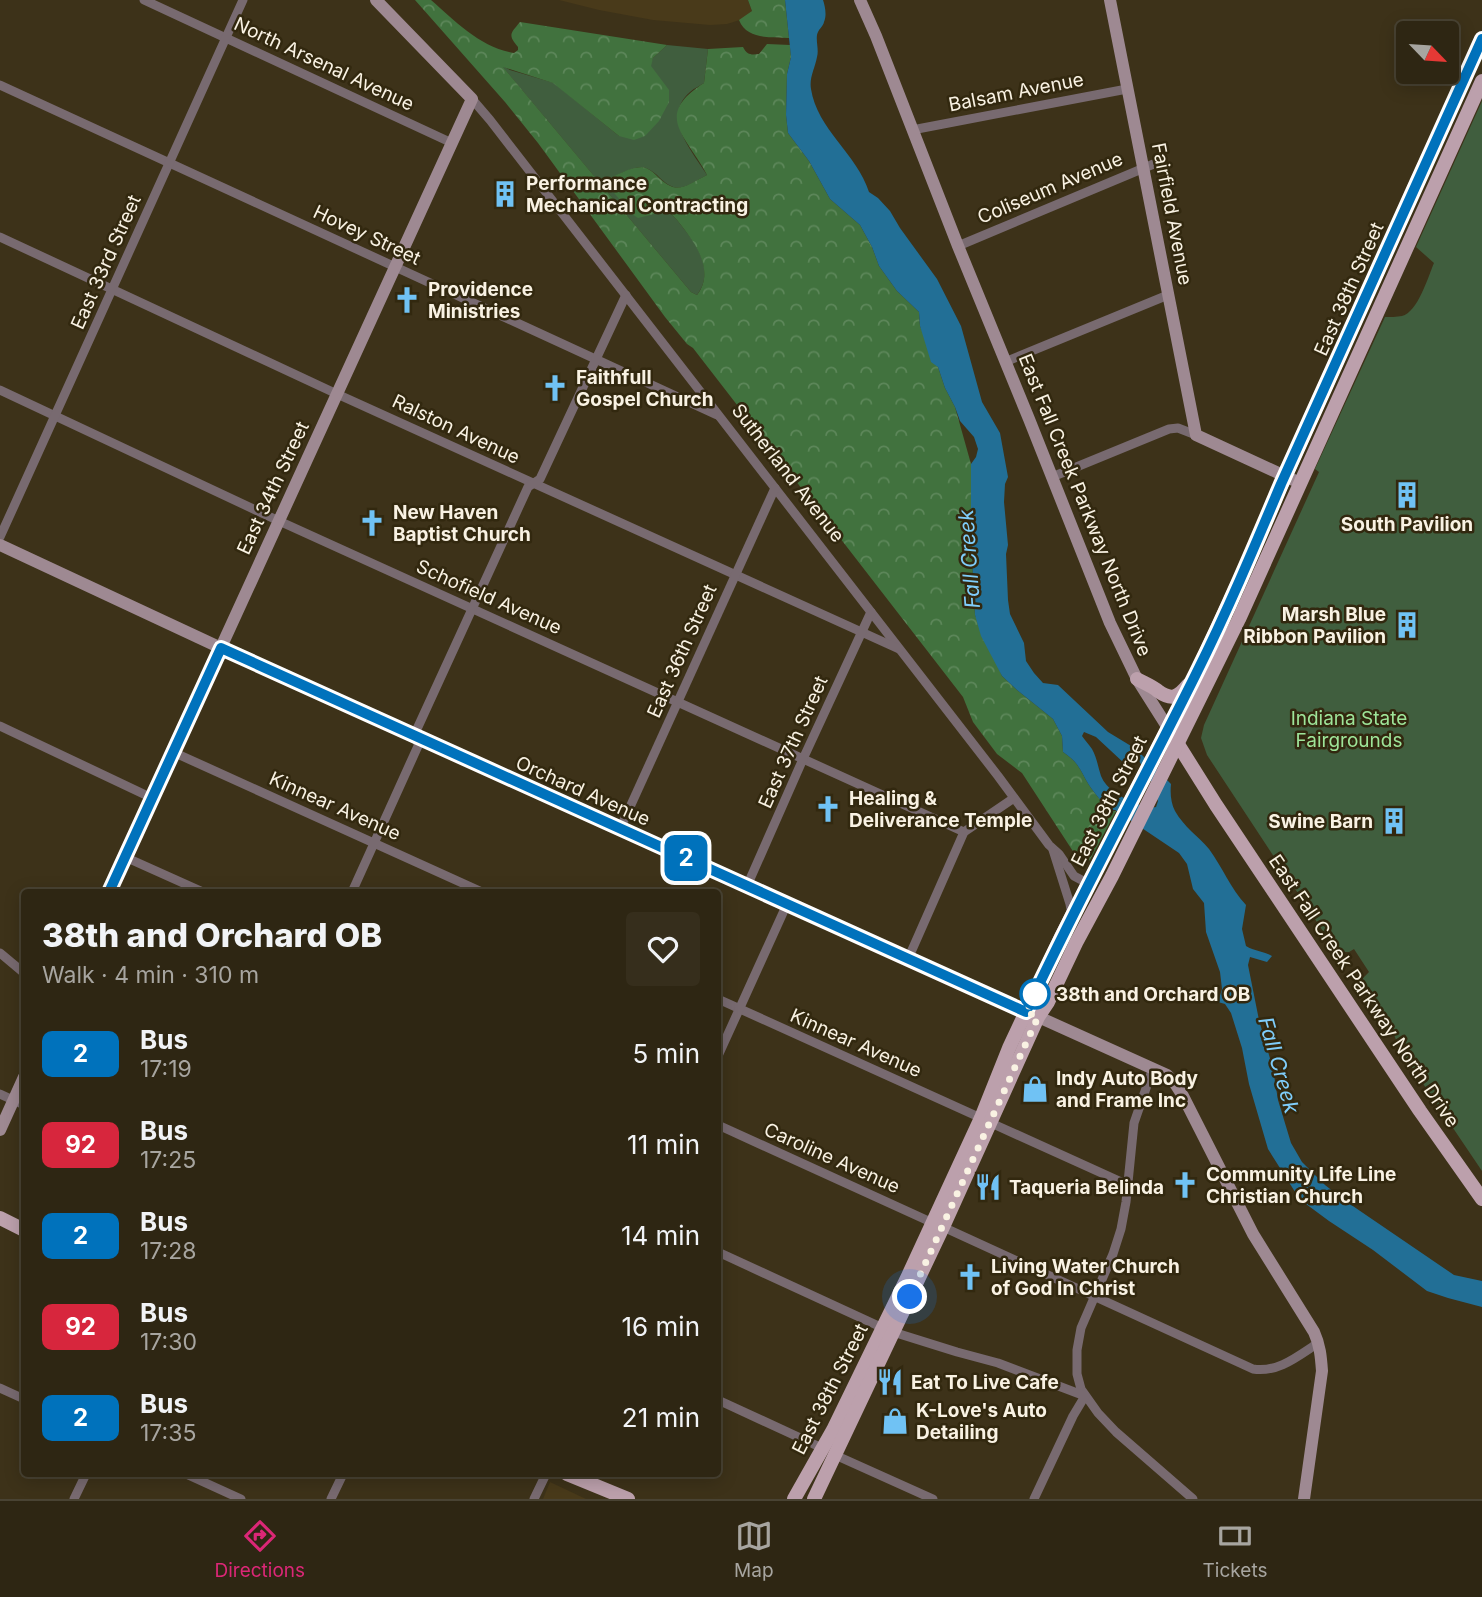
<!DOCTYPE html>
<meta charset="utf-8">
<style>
:root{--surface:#2e2613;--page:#362e1c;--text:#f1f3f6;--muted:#a7a5a0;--line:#494333;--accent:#db2777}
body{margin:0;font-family:Inter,sans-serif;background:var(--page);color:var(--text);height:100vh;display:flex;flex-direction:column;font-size:26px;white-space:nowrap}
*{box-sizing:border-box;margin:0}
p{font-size:23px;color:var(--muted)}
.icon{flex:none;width:38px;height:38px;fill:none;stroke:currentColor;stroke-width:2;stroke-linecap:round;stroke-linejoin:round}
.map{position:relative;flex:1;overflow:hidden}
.sheet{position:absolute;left:21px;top:889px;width:700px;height:588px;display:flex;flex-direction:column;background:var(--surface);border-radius:7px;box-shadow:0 4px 18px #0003,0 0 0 2px var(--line)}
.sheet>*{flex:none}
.badge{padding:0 14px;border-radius:10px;font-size:24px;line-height:46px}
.needle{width:46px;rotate:115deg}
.fabs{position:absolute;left:1396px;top:21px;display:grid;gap:14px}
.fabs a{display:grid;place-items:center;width:63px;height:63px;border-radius:7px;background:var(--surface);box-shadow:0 4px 18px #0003,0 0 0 2px var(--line);font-size:35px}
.you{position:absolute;width:35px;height:35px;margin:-18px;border:5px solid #fff;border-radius:50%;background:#1a73e8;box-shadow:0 0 0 10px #1a73e833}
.map>.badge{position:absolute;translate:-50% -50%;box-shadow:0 0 0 4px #fff}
.round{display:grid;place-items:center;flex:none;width:74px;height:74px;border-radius:7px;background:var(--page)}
.headline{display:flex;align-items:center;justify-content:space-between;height:119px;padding:0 21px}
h1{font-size:33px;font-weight:800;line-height:52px}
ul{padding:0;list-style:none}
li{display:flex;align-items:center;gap:21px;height:91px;padding:0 21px}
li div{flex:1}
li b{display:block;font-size:26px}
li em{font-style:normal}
li .badge{min-width:77px;font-weight:700;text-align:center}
.tab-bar{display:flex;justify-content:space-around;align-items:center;height:98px;border-top:2px solid var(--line);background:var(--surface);font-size:19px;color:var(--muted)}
.tab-bar a{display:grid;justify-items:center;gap:4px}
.tab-bar .active{color:var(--accent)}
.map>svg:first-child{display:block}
.built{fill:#493a1a}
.green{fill:#405e3e}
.forest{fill:url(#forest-crowns)}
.water{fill:#226f96;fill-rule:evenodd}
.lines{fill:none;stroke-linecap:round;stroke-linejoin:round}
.street{stroke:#786a70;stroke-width:9}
.secondary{stroke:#9e8992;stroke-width:12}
.primary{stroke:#bca0ac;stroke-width:14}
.line-casing{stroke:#fff;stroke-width:16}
.line{stroke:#0072bc;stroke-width:10}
.walk{stroke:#f9f2e3;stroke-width:7;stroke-dasharray:0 12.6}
.stop-dot{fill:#fff;stroke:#0072bc;stroke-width:3.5}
.labels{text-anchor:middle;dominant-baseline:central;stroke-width:5;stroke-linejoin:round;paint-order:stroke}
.street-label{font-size:19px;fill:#f9f2e3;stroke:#32280f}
.poi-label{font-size:19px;font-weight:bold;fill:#f9f2e3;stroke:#32280f;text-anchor:start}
.park-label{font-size:19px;fill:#9ee599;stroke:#32280f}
.stop-label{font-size:19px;font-weight:bold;fill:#f9f2e3;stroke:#32280f;text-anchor:start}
.water-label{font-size:21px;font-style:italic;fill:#7fcdfa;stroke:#32280f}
</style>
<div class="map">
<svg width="1482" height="1499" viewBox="0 0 1482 1499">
<defs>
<pattern id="forest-crowns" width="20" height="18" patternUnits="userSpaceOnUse" patternTransform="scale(1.75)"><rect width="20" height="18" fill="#41723e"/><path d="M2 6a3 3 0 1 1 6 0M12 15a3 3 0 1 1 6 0" fill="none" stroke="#5d875a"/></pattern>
</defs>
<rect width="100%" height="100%" fill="#3d3219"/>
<g class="built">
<polygon points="559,0 748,0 752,11 743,19 727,24 710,25 653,20 599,10"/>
<polygon points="550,1482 586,1499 543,1499"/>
</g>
<g class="green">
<path d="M667,45L708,49L704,83C700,86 694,88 690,92C661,117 692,151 707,175C684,187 677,196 657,175C652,171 648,168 642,167C630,167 615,177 604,181L654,214L664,209C673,214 678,221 684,229C699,247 714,273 697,295L691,292L501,65L510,70L554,83L619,136L653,58Z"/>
<path d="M1482,101V1171L1399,1048L1392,1029L1360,981L1369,972L1354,949L1349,952H1340L1338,954L1207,755L1201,738L1204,725L1319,472L1315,469L1385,317C1390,317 1397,317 1402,316C1418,312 1428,277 1434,263L1416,247Z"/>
</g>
<g class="forest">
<path d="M415,0H431C455,21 481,48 514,53L518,50V47C508,35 510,34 520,22L667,45L653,58L651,66L669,90V102L659,121L645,136L634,140L619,136L553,83L503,67L691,292L697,295C714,273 698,247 684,229C678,221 673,214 664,209L654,214L638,218L632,214L604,181C615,176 630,167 642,167C648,168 652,171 656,175C677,196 683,187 707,175C687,136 652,116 704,83L708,49L743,47C747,55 751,55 759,54L767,44L790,45L791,57L787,74L786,115L788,133L809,161L830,199L860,225L872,247L879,266L897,291L919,312L920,326L938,367L945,388L955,407L971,464V539L975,615L1002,676L1017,690L1053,719L1062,736L1063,752C1081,764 1080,772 1091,788C1097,797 1102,800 1107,811H1116L1090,860L1082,864L1078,859L1022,773L997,754L973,722L963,697L693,348L687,344L665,317L538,143L505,102Z"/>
<path d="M748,0H785L789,38C771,37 747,40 739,20L752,11Z"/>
</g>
<path class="water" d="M785,0H823C825,6 827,15 824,22C823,27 818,29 817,35C816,43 819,50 817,57C815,68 809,78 811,89C817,129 857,154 869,192L878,198L890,211L900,228L937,279L961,326L982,402L1000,433L1008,477L1005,484L1004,502L1008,545L1006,554L1008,600L1010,614L1024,643L1026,661L1034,673L1043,683L1058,685L1108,732L1136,749L1171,784C1170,794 1171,803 1175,811C1184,827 1198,836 1209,849C1223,868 1230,888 1246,905L1242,929L1246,946C1254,951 1263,951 1272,956L1267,962L1250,957L1248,965L1259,1020L1273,1069L1278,1100L1291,1143L1302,1162L1325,1185L1344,1200L1454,1275L1482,1281V1307L1448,1298L1427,1291L1373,1250L1329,1221L1306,1204L1297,1195L1268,1149L1249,1084L1242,1048L1231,1013L1225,1004L1218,1002L1222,989L1220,972L1206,932L1204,903L1193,889L1187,864L1179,853L1115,810L1107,811C1102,800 1097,797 1091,788C1080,772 1081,764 1063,752L1062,736L1053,719L1017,690L1002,676L981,636L975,615L971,539V464L976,457L978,449L974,437L960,421L955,407L945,388L938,367L931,362L920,326L919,312L897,291L879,266L872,247L860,225L830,199L809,161L788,133L786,115L787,74L791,57ZM1084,732L1096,737L1124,763L1132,759H1138L1154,787L1155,794L1158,801L1156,807C1148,809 1142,806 1135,803C1122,798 1106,789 1101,776C1098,767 1097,758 1092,749C1089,745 1085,740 1082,736Z"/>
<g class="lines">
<g class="street">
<polyline points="144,0 452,143"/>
<polyline points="0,85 717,415"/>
<polyline points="472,99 490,120 998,776 1049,845 1059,854 1074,876 1089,884"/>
<polyline points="912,130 1127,89"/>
<polyline points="0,237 337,394 899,649"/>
<polyline points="958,246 1156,163"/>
<polyline points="1005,362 1168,295"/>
<polyline points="0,390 279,521 964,832"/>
<polyline points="1052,477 1169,429 1178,428 1196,435"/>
<polyline points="0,537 243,0"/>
<polyline points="0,726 152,798"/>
<polyline points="417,736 417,729 528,487 540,479 626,295"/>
<polyline points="173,752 482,892"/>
<polyline points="620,829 775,488"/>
<polyline points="1053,850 1070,904 1072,914"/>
<polyline points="125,857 203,892"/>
<polyline points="747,886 803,759 871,612"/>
<polyline points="352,892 418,746 418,737"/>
<polyline points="0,953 24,973"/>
<polyline points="908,959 964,832 1014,798"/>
<polyline points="718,999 981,1118"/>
<polyline points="718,1056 787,904"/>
<polyline points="1153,1068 1134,1123 1126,1202 1121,1229 1113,1254 1081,1328 1077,1350 1077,1374 1081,1389 1098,1413 1116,1432 1193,1499"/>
<polyline points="0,1094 24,1105"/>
<polyline points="991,1123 1128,1185"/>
<polyline points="718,1125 933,1223"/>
<path d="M943,1227L1253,1369C1278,1373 1298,1356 1318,1343"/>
<polyline points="718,1252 883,1328"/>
<polyline points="893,1332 957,1352 998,1363 1085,1396 1073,1416 1034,1499"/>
<polyline points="0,1388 24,1399"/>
<polyline points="718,1400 822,1448"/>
<polyline points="835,1455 933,1499"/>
<polyline points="186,1474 241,1499"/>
<polyline points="74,1499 86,1474"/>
<polyline points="331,1499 343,1474"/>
<polyline points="534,1499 546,1474"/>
</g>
<g class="secondary">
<polyline points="860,0 876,36 958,246 1029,419 1110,623 1137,679 1168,728"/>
<polyline points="1110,0 1196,435 1300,483"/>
<path d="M0,545L221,648L1167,1075L1174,1082L1183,1096L1253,1234L1314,1332C1320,1345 1321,1357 1322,1371L1304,1499"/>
<polyline points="109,892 472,99 376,0"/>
<polyline points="0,1130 24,1077"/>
</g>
<g class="primary">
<path d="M1137,679C1144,683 1152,686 1158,691C1172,701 1178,697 1188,685"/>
<polyline points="1174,738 1216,805 1420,1111 1482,1199"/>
<polyline points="0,1218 24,1230"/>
<polyline points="567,1474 628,1499"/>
<polyline points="794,1499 833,1430 908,1276 981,1118 1009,1048 1061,937 1197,672 1252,553 1280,488 1482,39"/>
<polyline points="814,1499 943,1227 1038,1017 1048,1002 1076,943 1112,876 1239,619 1482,81"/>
</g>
</g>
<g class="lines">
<defs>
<path id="line" d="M109,892L221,648L1026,1012C1079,898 1140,787 1196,674C1227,612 1254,548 1281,484L1482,39"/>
</defs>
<use href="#line" class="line-casing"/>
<use href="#line" class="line"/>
<polyline class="walk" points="910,1297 1038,1017 1026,1012 1035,994"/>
</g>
<defs>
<symbol id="building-bare" viewBox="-9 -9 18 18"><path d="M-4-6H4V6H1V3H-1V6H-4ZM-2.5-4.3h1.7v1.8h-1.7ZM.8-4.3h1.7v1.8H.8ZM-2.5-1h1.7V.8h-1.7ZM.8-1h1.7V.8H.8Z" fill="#70c2f4" stroke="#32280f" stroke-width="2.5" paint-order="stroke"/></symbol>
<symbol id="church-bare" viewBox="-9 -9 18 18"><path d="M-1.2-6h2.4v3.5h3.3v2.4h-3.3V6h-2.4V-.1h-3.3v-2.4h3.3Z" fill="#70c2f4" stroke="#32280f" stroke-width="2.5" paint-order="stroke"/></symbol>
<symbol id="shop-bare" viewBox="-9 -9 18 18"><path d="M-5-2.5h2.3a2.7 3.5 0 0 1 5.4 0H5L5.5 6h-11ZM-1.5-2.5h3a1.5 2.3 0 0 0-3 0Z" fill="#70c2f4" stroke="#32280f" stroke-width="2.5" paint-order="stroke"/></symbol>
<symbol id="restaurant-bare" viewBox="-9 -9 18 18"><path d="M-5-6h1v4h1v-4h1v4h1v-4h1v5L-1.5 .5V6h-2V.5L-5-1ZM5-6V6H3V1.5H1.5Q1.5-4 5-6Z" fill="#70c2f4" stroke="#32280f" stroke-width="2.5" paint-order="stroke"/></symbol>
</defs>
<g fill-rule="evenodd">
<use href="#building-bare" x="486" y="175" width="38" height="38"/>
<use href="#church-bare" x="388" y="281" width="38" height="38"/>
<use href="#church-bare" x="536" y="369" width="38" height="38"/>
<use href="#building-bare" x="1388" y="476" width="38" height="38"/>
<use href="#church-bare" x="353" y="504" width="38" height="38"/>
<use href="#building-bare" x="1388" y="606" width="38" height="38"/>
<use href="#church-bare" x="809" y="790" width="38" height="38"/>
<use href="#building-bare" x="1375" y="802" width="38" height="38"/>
<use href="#shop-bare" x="1016" y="1070" width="38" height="38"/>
<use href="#church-bare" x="1166" y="1166" width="38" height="38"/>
<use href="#restaurant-bare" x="969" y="1168" width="38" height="38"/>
<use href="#church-bare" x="951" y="1258" width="38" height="38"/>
<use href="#restaurant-bare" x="871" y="1363" width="38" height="38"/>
<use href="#shop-bare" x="876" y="1402" width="38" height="38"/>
</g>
<circle class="stop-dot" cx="1035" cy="994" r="14"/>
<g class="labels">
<g class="street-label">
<text transform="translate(324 64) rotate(25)">North Arsenal Avenue</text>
<text transform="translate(1016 92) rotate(-11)">Balsam Avenue</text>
<text transform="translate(1050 188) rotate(-23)">Coliseum Avenue</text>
<text transform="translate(1172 214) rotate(79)">Fairfield Avenue</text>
<text transform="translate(367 235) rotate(25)">Hovey Street</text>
<text transform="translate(106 262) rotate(-66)">East 33rd Street</text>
<text transform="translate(1349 289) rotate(-66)">East 38th Street</text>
<text transform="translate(456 429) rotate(25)">Ralston Avenue</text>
<text transform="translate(788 473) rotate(52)">Sutherland Avenue</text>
<text transform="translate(273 488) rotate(-65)">East 34th Street</text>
<text transform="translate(1085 505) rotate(68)">East Fall Creek Parkway North Drive</text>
<text transform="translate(489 597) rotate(24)">Schofield Avenue</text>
<text transform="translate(682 651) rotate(-66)">East 36th Street</text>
<text transform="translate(793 742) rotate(-66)">East 37th Street</text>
<text transform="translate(583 791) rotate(24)">Orchard Avenue</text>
<text transform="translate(1109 801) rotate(-63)">East 38th Street</text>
<text transform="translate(335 806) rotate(24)">Kinnear Avenue</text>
<text transform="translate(1364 991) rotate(56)">East Fall Creek Parkway North Drive</text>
<text transform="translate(856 1043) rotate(24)">Kinnear Avenue</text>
<text transform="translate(832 1158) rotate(24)">Caroline Avenue</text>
<text transform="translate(830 1389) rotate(-63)">East 38th Street</text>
</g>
<g class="poi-label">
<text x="526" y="183">Performance<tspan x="526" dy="22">Mechanical Contracting</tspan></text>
<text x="428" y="289">Providence<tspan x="428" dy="22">Ministries</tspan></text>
<text x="576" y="377">Faithfull<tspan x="576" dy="22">Gospel Church</tspan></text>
<text x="393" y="512">New Haven<tspan x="393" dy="22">Baptist Church</tspan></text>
<text x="1407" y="524" text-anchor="middle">South Pavilion</text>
<text x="1386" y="614" text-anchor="end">Marsh Blue<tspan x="1386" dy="22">Ribbon Pavilion</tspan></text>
<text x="849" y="798">Healing &amp;<tspan x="849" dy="22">Deliverance Temple</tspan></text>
<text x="1373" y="821" text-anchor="end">Swine Barn</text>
<text x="1056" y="1078">Indy Auto Body<tspan x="1056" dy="22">and Frame Inc</tspan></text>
<text x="1206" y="1174">Community Life Line<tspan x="1206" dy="22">Christian Church</tspan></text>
<text x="1009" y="1187">Taqueria Belinda</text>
<text x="991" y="1266">Living Water Church<tspan x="991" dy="22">of God In Christ</tspan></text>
<text x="911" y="1382">Eat To Live Cafe</text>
<text x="916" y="1410">K-Love's Auto<tspan x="916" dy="22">Detailing</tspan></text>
</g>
<g class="park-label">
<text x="1349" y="718">Indiana State<tspan x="1349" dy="22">Fairgrounds</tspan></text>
</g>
<g class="stop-label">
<text x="1056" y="994">38th and Orchard OB</text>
</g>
<g class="water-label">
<text transform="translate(969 559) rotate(-94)">Fall Creek</text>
<text transform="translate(1279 1065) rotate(74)">Fall Creek</text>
</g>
</g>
</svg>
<div class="fabs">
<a><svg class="needle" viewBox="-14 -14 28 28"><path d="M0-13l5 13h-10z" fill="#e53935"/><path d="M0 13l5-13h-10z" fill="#a7a5a0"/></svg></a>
</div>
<div class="you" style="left:910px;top:1297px"></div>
<b class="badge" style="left:686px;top:858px;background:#0072bc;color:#fff">2</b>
<section class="sheet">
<div class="headline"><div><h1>38th and Orchard OB</h1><p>Walk · 4 min · 310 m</p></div><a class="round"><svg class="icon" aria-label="heart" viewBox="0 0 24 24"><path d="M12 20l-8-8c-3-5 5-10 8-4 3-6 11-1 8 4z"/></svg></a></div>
<ul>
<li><span class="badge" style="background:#0072bc;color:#fff">2</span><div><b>Bus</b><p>17:19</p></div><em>5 min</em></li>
<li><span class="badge" style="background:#d7263d;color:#fff">92</span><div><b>Bus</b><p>17:25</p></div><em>11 min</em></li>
<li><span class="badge" style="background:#0072bc;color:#fff">2</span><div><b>Bus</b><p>17:28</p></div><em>14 min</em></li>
<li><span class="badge" style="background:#d7263d;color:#fff">92</span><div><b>Bus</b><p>17:30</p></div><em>16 min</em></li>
<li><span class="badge" style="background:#0072bc;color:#fff">2</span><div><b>Bus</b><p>17:35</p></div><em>21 min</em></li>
</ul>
</section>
</div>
<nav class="tab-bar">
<a class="active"><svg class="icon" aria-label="directions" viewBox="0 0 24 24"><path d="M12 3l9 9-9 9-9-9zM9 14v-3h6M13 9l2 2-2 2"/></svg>Directions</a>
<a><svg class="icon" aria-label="map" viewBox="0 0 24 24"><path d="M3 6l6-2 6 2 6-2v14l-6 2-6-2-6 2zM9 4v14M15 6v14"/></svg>Map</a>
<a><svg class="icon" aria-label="tickets" viewBox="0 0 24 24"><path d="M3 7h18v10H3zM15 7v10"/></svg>Tickets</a>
</nav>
